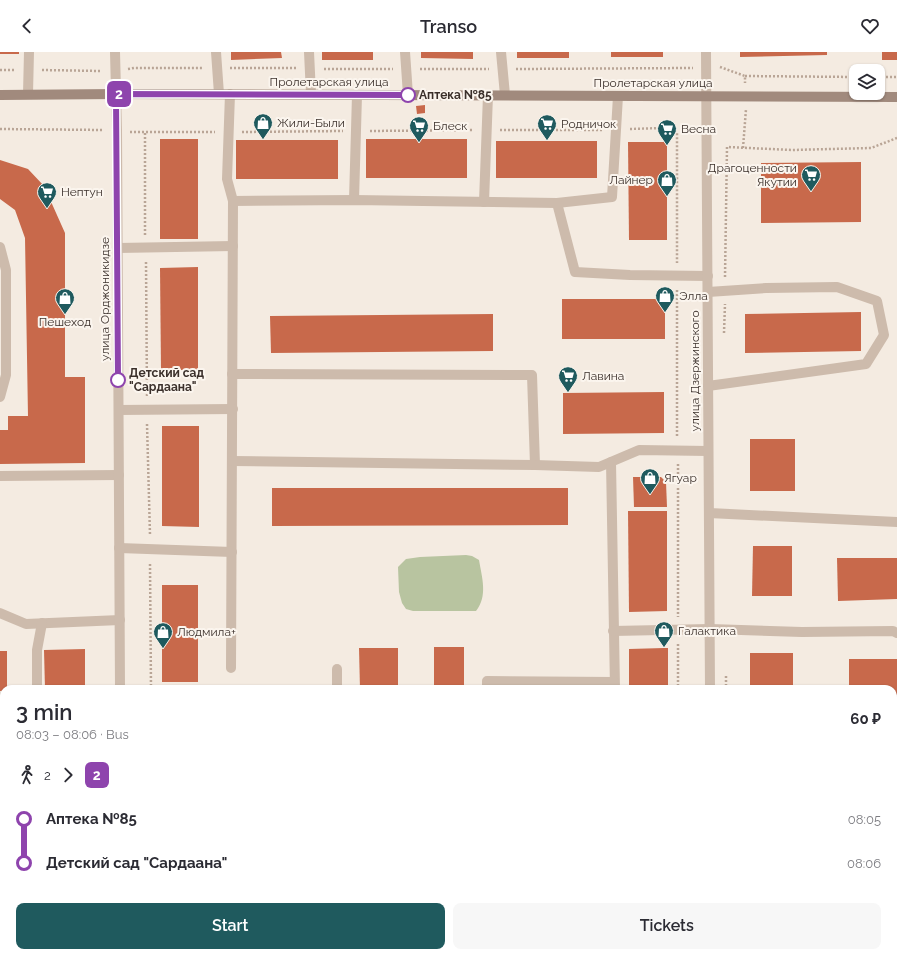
<!DOCTYPE html>
<meta charset="utf-8">
<style>
:root{--surface:#fff;--page:#f7f7f7;--text:#2b2b33;--muted:#7c7c81;--accent:#1f5a5e}
body{margin:0;font-family:Raleway,sans-serif;background:var(--page);color:var(--text);height:100vh;display:flex;flex-direction:column;font-size:15px;white-space:nowrap}
*{box-sizing:border-box;margin:0}
p{font-size:13px;color:var(--muted)}
.icon{flex:none;width:22px;height:22px;fill:none;stroke:currentColor;stroke-width:2;stroke-linecap:round;stroke-linejoin:round}
.map{position:relative;flex:1;overflow:hidden}
.sheet{position:absolute;left:0px;top:633px;width:897px;height:272px;display:flex;flex-direction:column;background:var(--surface);border-radius:12px 12px 0 0;box-shadow:0 1px 3px #0004}
.sheet>*{flex:none}
.badge{padding:0 8px;border-radius:6px;font-size:14px;line-height:26px}
.buttons{position:absolute;left:849px;top:12px;display:grid;gap:8px}
.buttons a{display:grid;place-items:center;width:36px;height:36px;border-radius:8px;background:var(--surface);box-shadow:0 1px 3px #0004;font-size:20px}
.map>.badge{position:absolute;translate:-50% -50%;box-shadow:0 0 0 2px #fff}
.legs{display:flex;align-items:center;gap:6px;height:44px;padding:0 16px;font-size:13px}
.legs p{margin-inline-start:auto}
.head{display:flex;align-items:center;justify-content:space-between;height:68px;padding:0 16px}
h1{font-size:22px;font-weight:600;line-height:30px}
.button{display:flex;gap:8px;margin-top:auto;padding:8px 16px}
.button a{flex:1;height:46px;border-radius:8px;background:var(--accent);color:#fff;font-size:16px;font-weight:600;line-height:46px;text-align:center}
.button a+a{background:var(--page);color:var(--text)}
ul{padding:0 16px;list-style:none}
li{display:flex;align-items:center;gap:14px;height:44px;font-size:15px}
li i{display:grid;place-items:center;width:6px;height:100%;margin:0 5px;background:currentColor}
li i::after{content:'';width:10px;height:10px;margin:-5px;border:3px solid;border-radius:50%;background:var(--surface)}
li p{margin-inline-start:auto}
li:first-child i{background:linear-gradient(#0000 50%,currentColor 0)}
li:last-child i{background:linear-gradient(currentColor 50%,#0000 0)}
header{display:flex;justify-content:space-between;align-items:center;height:52px;padding:0 16px;background:var(--surface);font-size:18px;font-weight:600}
.map>svg:first-child{display:block}
.green{fill:#b8c4a0}
.building{fill:#c8694b}
.lines{fill:none;stroke-linecap:round;stroke-linejoin:round}
.path{stroke:#b9a596;stroke-width:2.5;stroke-dasharray:2 2;stroke-linecap:butt}
.service{stroke:#cdbbac;stroke-width:10}
.minor{stroke:#cdbbac;stroke-width:10}
.tertiary{stroke:#cdbbac;stroke-width:10}
.secondary{stroke:#a18a7d;stroke-width:10}
.line-1-casing{stroke:#fff;stroke-width:9}
.line-1{stroke:#8e44ad;stroke-width:6}
.stop-1-dot{fill:#fff;stroke:#8e44ad;stroke-width:2}
.labels{text-anchor:middle;dominant-baseline:central;stroke-width:4;stroke-linejoin:round;paint-order:stroke}
.street-label{font-size:12px;fill:#3b302b;stroke:#fbf5ee}
.stop-label{font-size:12px;font-weight:bold;fill:#3b302b;stroke:#fbf5ee;text-anchor:start}
.poi-label{font-size:12px;fill:#3b302b;stroke:#fbf5ee;text-anchor:start}
</style>
<header><svg class="icon" aria-label="back" viewBox="0 0 24 24"><path d="M15 5l-7 7 7 7"/></svg>Transo<svg class="icon" aria-label="heart" viewBox="0 0 24 24"><path d="M12 20l-8-8c-3-5 5-10 8-4 3-6 11-1 8 4z"/></svg></header>
<div class="map">
<svg width="897" height="905" viewBox="0 0 897 905">
<rect width="100%" height="100%" fill="#f4ebe1"/>
<g class="green">
<path d="M466,503L472,504L479,508C482,526 488,544 476,559H413L406,557L402,551L399,540L398,515L406,507L420,505Z"/>
<rect x="299" y="901" width="29" height="4"/>
</g>
<g class="building">
<rect x="0" y="0" width="19" height="2"/>
<polygon points="231,0 281,0 282,6 231,8"/>
<rect x="322" y="0" width="51" height="8"/>
<polygon points="421,0 473,0 473,7 421,6"/>
<rect x="517" y="0" width="52" height="6"/>
<rect x="611" y="0" width="52" height="5"/>
<polygon points="740,0 827,0 827,3 740,5"/>
<rect x="882" y="0" width="15" height="8"/>
<polygon points="425,53 425,61 417,62 416,54"/>
<rect x="160" y="87" width="38" height="100"/>
<rect x="366" y="87" width="101" height="39"/>
<rect x="236" y="88" width="102" height="39"/>
<rect x="496" y="89" width="101" height="37"/>
<polygon points="628,90 667,90 667,188 629,188"/>
<polygon points="0,108 28,117 44,134 65,181 65,325 85,325 85,411 0,412 0,378 8,378 8,364 28,364 25,186 15,158 0,147"/>
<polygon points="861,110 861,170 761,171 761,111"/>
<polygon points="198,215 198,318 161,318 160,216"/>
<rect x="562" y="247" width="103" height="40"/>
<polygon points="861,260 861,299 745,301 745,262"/>
<polygon points="493,262 493,299 271,301 270,264"/>
<polygon points="664,340 664,381 563,382 563,341"/>
<polygon points="162,374 199,374 199,475 162,474"/>
<rect x="750" y="387" width="45" height="52"/>
<polygon points="633,425 661,425 666,430 667,455 634,455"/>
<polygon points="272,436 568,436 568,473 272,474"/>
<polygon points="628,459 667,459 667,559 629,560"/>
<polygon points="753,494 792,494 792,544 752,544"/>
<polygon points="837,506 897,506 897,547 838,549"/>
<rect x="162" y="533" width="36" height="97"/>
<rect x="434" y="595" width="30" height="42"/>
<polygon points="359,596 398,596 398,637 360,637"/>
<polygon points="664,596 668,596 668,637 629,637 629,597"/>
<polygon points="85,597 85,637 45,637 44,598"/>
<polygon points="0,599 7,599 7,637 4,637 4,639 0,639"/>
<rect x="750" y="601" width="43" height="36"/>
<polygon points="849,607 897,607 897,650 893,650 893,637 849,637"/>
<rect x="893" y="696" width="4" height="92"/>
<rect x="893" y="830" width="4" height="45"/>
</g>
<g class="lines">
<g class="path">
<polyline points="720,15 745,24 745,31"/>
<polyline points="230,16 297,16"/>
<polyline points="128,17 134,16 203,16"/>
<polyline points="324,17 393,17"/>
<polyline points="420,17 489,17"/>
<polyline points="516,17 693,16"/>
<polyline points="0,18 15,18"/>
<polyline points="42,18 101,19"/>
<polyline points="745,24 856,25"/>
<polyline points="878,25 897,25"/>
<polyline points="0,77 103,78"/>
<polyline points="630,77 662,76 677,81 677,211"/>
<polyline points="500,78 603,78"/>
<polyline points="370,79 473,78"/>
<polyline points="130,80 215,80"/>
<polyline points="242,80 343,79"/>
<polyline points="145,81 145,183"/>
<polyline points="743,96 746,57"/>
<polyline points="146,210 147,345"/>
<polyline points="725,225 727,95 792,98 871,96 897,86"/>
<polyline points="677,238 677,385"/>
<polyline points="724,281 725,252"/>
<polyline points="147,372 150,483"/>
<polyline points="678,412 678,565"/>
<polyline points="150,512 151,637"/>
<polyline points="678,592 678,637"/>
<polyline points="726,624 726,637"/>
<polyline points="893,795 897,795"/>
<polyline points="681,901 681,905"/>
<polyline points="152,905 152,901"/>
<polyline points="728,905 728,901"/>
</g>
<g class="service">
<polyline points="216,0 219,42"/>
<polyline points="309,0 311,42"/>
<polyline points="405,0 408,43"/>
<polyline points="501,0 505,43"/>
<polyline points="28,42 29,0"/>
<polyline points="0,195 6,218 6,323 0,345"/>
<polyline points="0,424 119,423"/>
<polyline points="0,561 26,572 120,568"/>
<polyline points="37,637 37,598 42,571"/>
<polyline points="0,716 4,721"/>
<polyline points="0,851 4,851"/>
</g>
<g class="minor">
<polyline points="230,42 227,127 233,149 231,616"/>
<polyline points="354,148 357,43"/>
<polyline points="233,149 354,148 557,151 612,145 618,44"/>
<polyline points="484,150 488,43"/>
<polyline points="557,151 575,220 630,223 708,224"/>
<polyline points="118,196 233,194"/>
<polyline points="708,240 766,236 837,235 877,249 884,283 866,312 708,334"/>
<polyline points="232,322 532,323 535,413"/>
<polyline points="119,358 233,357"/>
<polyline points="232,409 535,413 599,415 639,398 708,399"/>
<polyline points="611,410 615,637"/>
<polyline points="709,461 897,470"/>
<polyline points="119,496 232,500"/>
<polyline points="613,579 710,577 802,580 893,579 897,581"/>
<polyline points="337,617 337,637"/>
<polyline points="487,637 487,629 614,630"/>
<polyline points="99,905 121,903"/>
<polyline points="618,905 618,901"/>
</g>
<g class="tertiary">
<polyline points="115,0 117,78 120,637"/>
<polyline points="706,0 710,637"/>
<polyline points="121,901 121,905"/>
<polyline points="711,901 711,905"/>
</g>
<polyline class="secondary" points="0,43 117,42 897,45"/>
</g>
<g class="lines">
<defs>
<polyline id="line-1" points="118,328 116,42 408,43"/>
</defs>
<use href="#line-1" class="line-1-casing"/>
<use href="#line-1" class="line-1"/>
</g>
<defs>
<symbol id="shop-pin" viewBox="-11 -11 22 30"><path d="M0 17L-7.5 6A9.5 9.5 0 1 1 7.5 6Z" fill="#1f5a5e" stroke="#fbf5ee"/><path d="M-5-2.5h2.3a2.7 3.5 0 0 1 5.4 0H5L5.5 6h-11ZM-1.5-2.5h3a1.5 2.3 0 0 0-3 0Z" fill="#fff"/></symbol>
<symbol id="supermarket-pin" viewBox="-11 -11 22 30"><path d="M0 17L-7.5 6A9.5 9.5 0 1 1 7.5 6Z" fill="#1f5a5e" stroke="#fbf5ee"/><path d="M-6-5.5h2.5l.6 2H6L4.5 2H-2.5L-4.4-4H-6ZM-1.5 3.2a1.3 1.3 0 1 0 .1 0ZM3 3.2a1.3 1.3 0 1 0 .1 0Z" fill="#fff"/></symbol>
</defs>
<g fill-rule="evenodd">
<use href="#shop-pin" x="252" y="60" width="22" height="30"/>
<use href="#supermarket-pin" x="536" y="61" width="22" height="30"/>
<use href="#supermarket-pin" x="408" y="63" width="22" height="30"/>
<use href="#supermarket-pin" x="656" y="66" width="22" height="30"/>
<use href="#supermarket-pin" x="800" y="112" width="22" height="30"/>
<use href="#shop-pin" x="656" y="117" width="22" height="30"/>
<use href="#supermarket-pin" x="36" y="129" width="22" height="30"/>
<use href="#shop-pin" x="654" y="233" width="22" height="30"/>
<use href="#shop-pin" x="54" y="235" width="22" height="30"/>
<use href="#supermarket-pin" x="557" y="313" width="22" height="30"/>
<use href="#shop-pin" x="639" y="415" width="22" height="30"/>
<use href="#shop-pin" x="653" y="568" width="22" height="30"/>
<use href="#shop-pin" x="152" y="569" width="22" height="30"/>
</g>
<g class="stop-1-dot">
<circle cx="408" cy="43" r="7"/>
<circle cx="118" cy="328" r="7"/>
</g>
<g class="labels">
<g class="street-label">
<text x="329" y="30">Пролетарская улица</text>
<text x="653" y="31">Пролетарская улица</text>
<text transform="translate(105 247) rotate(-90)">улица Орджоникидзе</text>
<text transform="translate(695 319) rotate(-90)">улица Дзержинского</text>
</g>
<g class="stop-label">
<text x="419" y="43">Аптека №85</text>
<text x="129" y="321">Детский сад<tspan x="129" dy="14">"Сардаана"</tspan></text>
</g>
<g class="poi-label">
<text x="277" y="71">Жили-Были</text>
<text x="561" y="72">Родничок</text>
<text x="433" y="74">Блеск</text>
<text x="681" y="77">Весна</text>
<text x="797" y="116" text-anchor="end">Драгоценности<tspan x="797" dy="14">Якутии</tspan></text>
<text x="653" y="128" text-anchor="end">Лайнер</text>
<text x="61" y="140">Нептун</text>
<text x="679" y="244">Элла</text>
<text x="65" y="270" text-anchor="middle">Пешеход</text>
<text x="582" y="324">Лавина</text>
<text x="664" y="426">Ягуар</text>
<text x="678" y="579">Галактика</text>
<text x="177" y="580">Людмила+</text>
</g>
</g>
</svg>
<div class="buttons">
<a><svg class="icon" aria-label="layers" viewBox="0 0 24 24"><path d="M12 4l9 5-9 5-9-5zM3 14l9 5 9-5"/></svg></a>
</div>
<b class="badge" style="left:119px;top:42px;background:#8e44ad;color:#fff">2</b>
<section class="sheet">
<div class="head"><div><h1>3 min</h1><p>08:03 – 08:06 · Bus</p></div><b>60 ₽</b></div>
<div class="legs"><svg class="icon" aria-label="walk" viewBox="0 0 24 24"><circle cx="13" cy="4" r="2"/><path d="M13 8l-2 6 4 7M11 14l-3 7M7 12l3-4h3l4 4"/></svg>2<svg class="icon" aria-label="forward" viewBox="0 0 24 24"><path d="M9 5l7 7-7 7"/></svg><b class="badge" style="background:#8e44ad;color:#fff">2</b></div>
<ul>
<li><i style="color:#8e44ad"></i><b>Аптека №85</b><p>08:05</p></li>
<li><i style="color:#8e44ad"></i><b>Детский сад &quot;Сардаана&quot;</b><p>08:06</p></li>
</ul>
<div class="button"><a>Start</a><a>Tickets</a></div>
</section>
</div>
